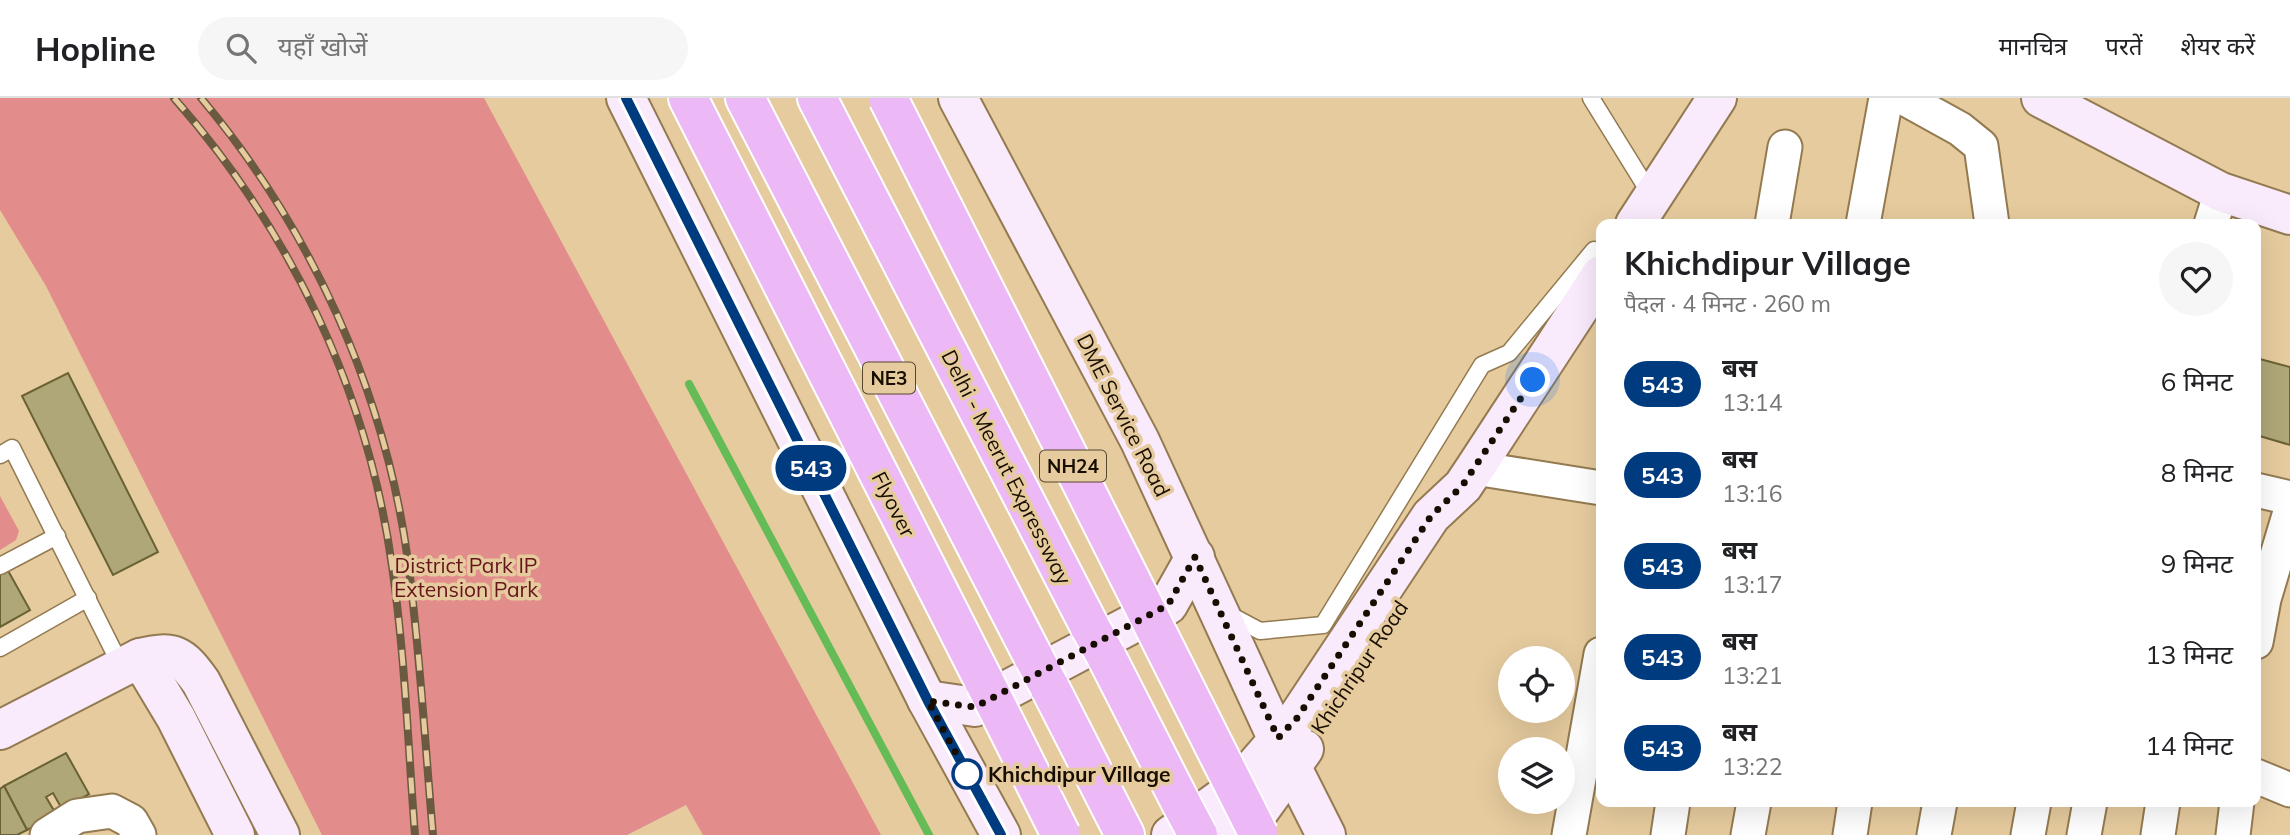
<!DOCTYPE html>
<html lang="hi">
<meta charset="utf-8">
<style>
:root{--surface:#fff;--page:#f6f6f6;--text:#202124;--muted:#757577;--line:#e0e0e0}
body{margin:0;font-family:Mulish,"Noto Sans Devanagari",sans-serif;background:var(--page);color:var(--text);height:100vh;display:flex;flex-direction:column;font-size:26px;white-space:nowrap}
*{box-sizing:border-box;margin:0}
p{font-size:23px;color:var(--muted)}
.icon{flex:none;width:38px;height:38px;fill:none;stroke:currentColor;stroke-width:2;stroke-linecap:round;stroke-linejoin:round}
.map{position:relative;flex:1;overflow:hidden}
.details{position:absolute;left:1596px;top:121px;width:665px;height:588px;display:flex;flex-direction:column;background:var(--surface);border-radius:14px;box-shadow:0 7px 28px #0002}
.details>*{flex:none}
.badge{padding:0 14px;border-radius:23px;font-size:24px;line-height:46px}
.tools{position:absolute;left:1498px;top:548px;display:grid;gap:14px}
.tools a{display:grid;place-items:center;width:77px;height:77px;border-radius:50%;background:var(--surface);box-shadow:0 7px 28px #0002;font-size:35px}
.you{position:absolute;width:35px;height:35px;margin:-18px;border:5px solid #fff;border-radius:50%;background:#1a73e8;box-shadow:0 0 0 10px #1a73e833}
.map>.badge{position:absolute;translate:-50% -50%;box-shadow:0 0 0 4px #fff}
.round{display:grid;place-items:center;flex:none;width:74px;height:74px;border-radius:37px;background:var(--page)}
.headline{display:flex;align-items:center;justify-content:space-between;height:119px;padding:0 28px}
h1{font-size:33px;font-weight:700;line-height:52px}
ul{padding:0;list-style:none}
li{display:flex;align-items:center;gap:21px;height:91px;padding:0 28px}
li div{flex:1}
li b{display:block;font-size:26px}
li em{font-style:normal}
li .badge{min-width:77px;font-weight:700;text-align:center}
header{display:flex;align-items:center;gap:42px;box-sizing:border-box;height:98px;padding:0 35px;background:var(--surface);border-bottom:2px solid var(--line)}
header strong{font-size:33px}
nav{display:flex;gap:38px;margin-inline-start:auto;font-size:24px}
.search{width:490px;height:63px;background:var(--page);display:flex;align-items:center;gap:18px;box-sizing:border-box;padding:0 24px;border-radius:38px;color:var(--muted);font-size:26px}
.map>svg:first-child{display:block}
.green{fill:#e28c8b}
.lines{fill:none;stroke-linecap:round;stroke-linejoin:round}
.stream{stroke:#65bb56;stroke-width:8}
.building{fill:#afa777;stroke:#696234;stroke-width:2}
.lane-casing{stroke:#937a50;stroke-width:19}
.street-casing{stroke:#937a50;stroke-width:37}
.secondary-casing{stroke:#937a50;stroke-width:42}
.highway-casing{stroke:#fff;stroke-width:42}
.lane{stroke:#fff;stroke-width:16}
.street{stroke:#fff;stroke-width:33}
.secondary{stroke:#f9eafc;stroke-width:38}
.highway{stroke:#ecb8f6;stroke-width:38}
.rail-casing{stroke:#6a5a40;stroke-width:8}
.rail{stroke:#e6cb9e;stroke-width:5;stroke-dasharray:16;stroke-linecap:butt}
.highway-bridge-casing{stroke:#fff;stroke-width:42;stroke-linecap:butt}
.highway-bridge{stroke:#ecb8f6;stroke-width:38}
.line-casing{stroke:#fff;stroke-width:16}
.line{stroke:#003b80;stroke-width:10}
.walk{stroke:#170e01;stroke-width:7;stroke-dasharray:0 12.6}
.stop-dot{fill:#fff;stroke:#003b80;stroke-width:3.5}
.labels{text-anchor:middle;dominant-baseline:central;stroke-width:7;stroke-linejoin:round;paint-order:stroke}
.shield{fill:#e6cb9e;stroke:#554730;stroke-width:2}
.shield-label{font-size:19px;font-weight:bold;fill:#170e01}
.street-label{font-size:21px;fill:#170e01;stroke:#e6cb9e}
.park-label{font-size:21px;fill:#67151d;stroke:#e6cb9e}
.stop-label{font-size:21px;font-weight:bold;fill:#170e01;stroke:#e6cb9e;text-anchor:start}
</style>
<header>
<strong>Hopline</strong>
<div class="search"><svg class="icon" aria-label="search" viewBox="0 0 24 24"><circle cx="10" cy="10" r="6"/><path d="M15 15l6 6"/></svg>यहाँ खोजें</div>
<nav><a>मानचित्र</a><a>परतें</a><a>शेयर करें</a></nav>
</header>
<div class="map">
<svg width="2290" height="737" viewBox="0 0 2290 737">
<rect width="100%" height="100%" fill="#e6cb9e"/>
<g class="green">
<polygon points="0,0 484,0 881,737 703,737 686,707 627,737 322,737 46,188 0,112"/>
<polygon points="0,398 19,433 16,442 0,452"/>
</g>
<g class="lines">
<polyline class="stream" points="689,286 929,737"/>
</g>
<g class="building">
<polygon points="2256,260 2290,269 2290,347 2256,337"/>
<polygon points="68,275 158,454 113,477 22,298"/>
<polygon points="6,469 30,512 0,529 0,473"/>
<polygon points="66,655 89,696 62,711 53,695 46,699 56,716 27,732 4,688"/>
<polygon points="4,688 27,732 17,737 0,737 0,691"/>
</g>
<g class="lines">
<defs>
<g id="lane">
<polyline points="1591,0 1651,97"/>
<polyline points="0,357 12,350 122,570"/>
<polyline points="0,468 57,438"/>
<polyline points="1228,516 1260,533 1323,527 1482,267 1509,255 1594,152"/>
<polyline points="0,550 88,500"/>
</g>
<g id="street">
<polyline points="1904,0 1960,31 1981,48 1992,126"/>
<polyline points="1772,126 1785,49"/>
<polyline points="1863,126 1886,0"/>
<polyline points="2211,126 2221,94"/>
<polyline points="1475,370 1601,390"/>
<polyline points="2256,392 2290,400"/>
<polyline points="2256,544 2264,501 2290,414"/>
<polyline points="2256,678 2290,692"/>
<polyline points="47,737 77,718 112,713 131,723 139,737"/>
<polyline points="1569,737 1601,556"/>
<polyline points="1668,737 1673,704"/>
<polyline points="1748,737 1754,704"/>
<polyline points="1850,737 1855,704"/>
<polyline points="1934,737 1940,704"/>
<polyline points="2028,737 2034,704"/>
<polyline points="2084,737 2090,704"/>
<polyline points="2158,737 2163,704"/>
<polyline points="2233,737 2237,704"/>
</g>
<g id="secondary">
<polyline points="626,0 927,602 1001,737"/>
<polyline points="958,0 1140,343 1277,640 1326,737"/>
<polyline points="2041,0 2221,94 2290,117"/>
<polyline points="1635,126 1717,0"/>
<polyline points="140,560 176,620 235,737"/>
<polyline points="927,602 975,609 1168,507 1195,459"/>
<path d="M0,632L140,560C174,552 181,556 201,584L280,737"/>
<polyline points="1171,737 1237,689 1297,620 1431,418 1463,388 1475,370 1601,177"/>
<polyline points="1232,737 1255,719 1304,651"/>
</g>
<g id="highway">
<polyline points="688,0 985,585"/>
<polyline points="745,0 1034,560"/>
<polyline points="817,0 1090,529"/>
<polyline points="1106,558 1181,705"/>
<polyline points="1049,588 1125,737"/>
</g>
</defs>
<use href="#lane" class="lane-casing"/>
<use href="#street" class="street-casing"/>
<use href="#secondary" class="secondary-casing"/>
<use href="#highway" class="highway-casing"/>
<use href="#lane" class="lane"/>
<use href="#street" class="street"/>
<use href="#secondary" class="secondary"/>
<use href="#highway" class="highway"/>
<defs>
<g id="rail">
<path d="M174,0C290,132 368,293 392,468C405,557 408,648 415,737"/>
<path d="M201,0C311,131 385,293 408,463C420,554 425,646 433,737"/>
</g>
</defs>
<use href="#rail" class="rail-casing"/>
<use href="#rail" class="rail"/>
<defs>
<g id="highway-bridge">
<polyline points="888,0 1259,737"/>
<polyline points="1090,529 1106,558"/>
<polyline points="1034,560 1049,588"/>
<polyline points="985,585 1061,737"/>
<polyline points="1181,705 1198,737"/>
</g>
</defs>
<use href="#highway-bridge" class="highway-bridge-casing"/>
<use href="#highway-bridge" class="highway-bridge"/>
</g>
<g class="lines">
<defs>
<polyline id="line" points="626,0 928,603 1001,737"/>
</defs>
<use href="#line" class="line-casing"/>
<use href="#line" class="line"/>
<polyline class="walk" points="967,676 928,603 975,609 1168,507 1195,459 1278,640 1297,620 1431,418 1462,388 1533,282"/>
</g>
<circle class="stop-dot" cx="967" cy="676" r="14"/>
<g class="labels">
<g class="shield">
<rect x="863" y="264.5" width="52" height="31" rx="5"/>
<rect x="1040" y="352.5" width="66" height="31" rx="5"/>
</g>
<g class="shield-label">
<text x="889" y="280">NE3</text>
<text x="1073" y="368">NH24</text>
</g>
<g class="street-label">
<text transform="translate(1124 317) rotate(63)">DME Service Road</text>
<text transform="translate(1007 369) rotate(63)">Delhi - Meerut Expressway</text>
<text transform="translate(894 406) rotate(63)">Flyover</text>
<text transform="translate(1359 569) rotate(-56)">Khichripur Road</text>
</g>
<g class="park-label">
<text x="466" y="467">District Park IP<tspan x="466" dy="24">Extension Park</tspan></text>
</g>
<g class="stop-label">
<text x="988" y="676">Khichdipur Village</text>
</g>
</g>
</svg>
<div class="tools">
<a><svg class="icon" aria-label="locate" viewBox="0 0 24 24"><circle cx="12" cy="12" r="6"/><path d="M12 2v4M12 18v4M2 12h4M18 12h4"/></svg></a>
<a><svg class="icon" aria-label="layers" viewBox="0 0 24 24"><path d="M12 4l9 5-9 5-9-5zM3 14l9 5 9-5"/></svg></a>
</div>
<div class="you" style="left:1533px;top:282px"></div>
<b class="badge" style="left:811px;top:370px;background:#003b80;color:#fff">543</b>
<section class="details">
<div class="headline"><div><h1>Khichdipur Village</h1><p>पैदल · 4 मिनट · 260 m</p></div><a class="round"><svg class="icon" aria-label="heart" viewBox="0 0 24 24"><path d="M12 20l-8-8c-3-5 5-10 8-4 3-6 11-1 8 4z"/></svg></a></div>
<ul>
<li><span class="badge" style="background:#003b80;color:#fff">543</span><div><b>बस</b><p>13:14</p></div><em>6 मिनट</em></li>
<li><span class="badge" style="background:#003b80;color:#fff">543</span><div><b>बस</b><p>13:16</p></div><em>8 मिनट</em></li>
<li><span class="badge" style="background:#003b80;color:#fff">543</span><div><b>बस</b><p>13:17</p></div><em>9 मिनट</em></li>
<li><span class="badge" style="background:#003b80;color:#fff">543</span><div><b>बस</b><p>13:21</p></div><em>13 मिनट</em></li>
<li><span class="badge" style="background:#003b80;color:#fff">543</span><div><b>बस</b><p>13:22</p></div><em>14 मिनट</em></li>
</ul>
</section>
</div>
